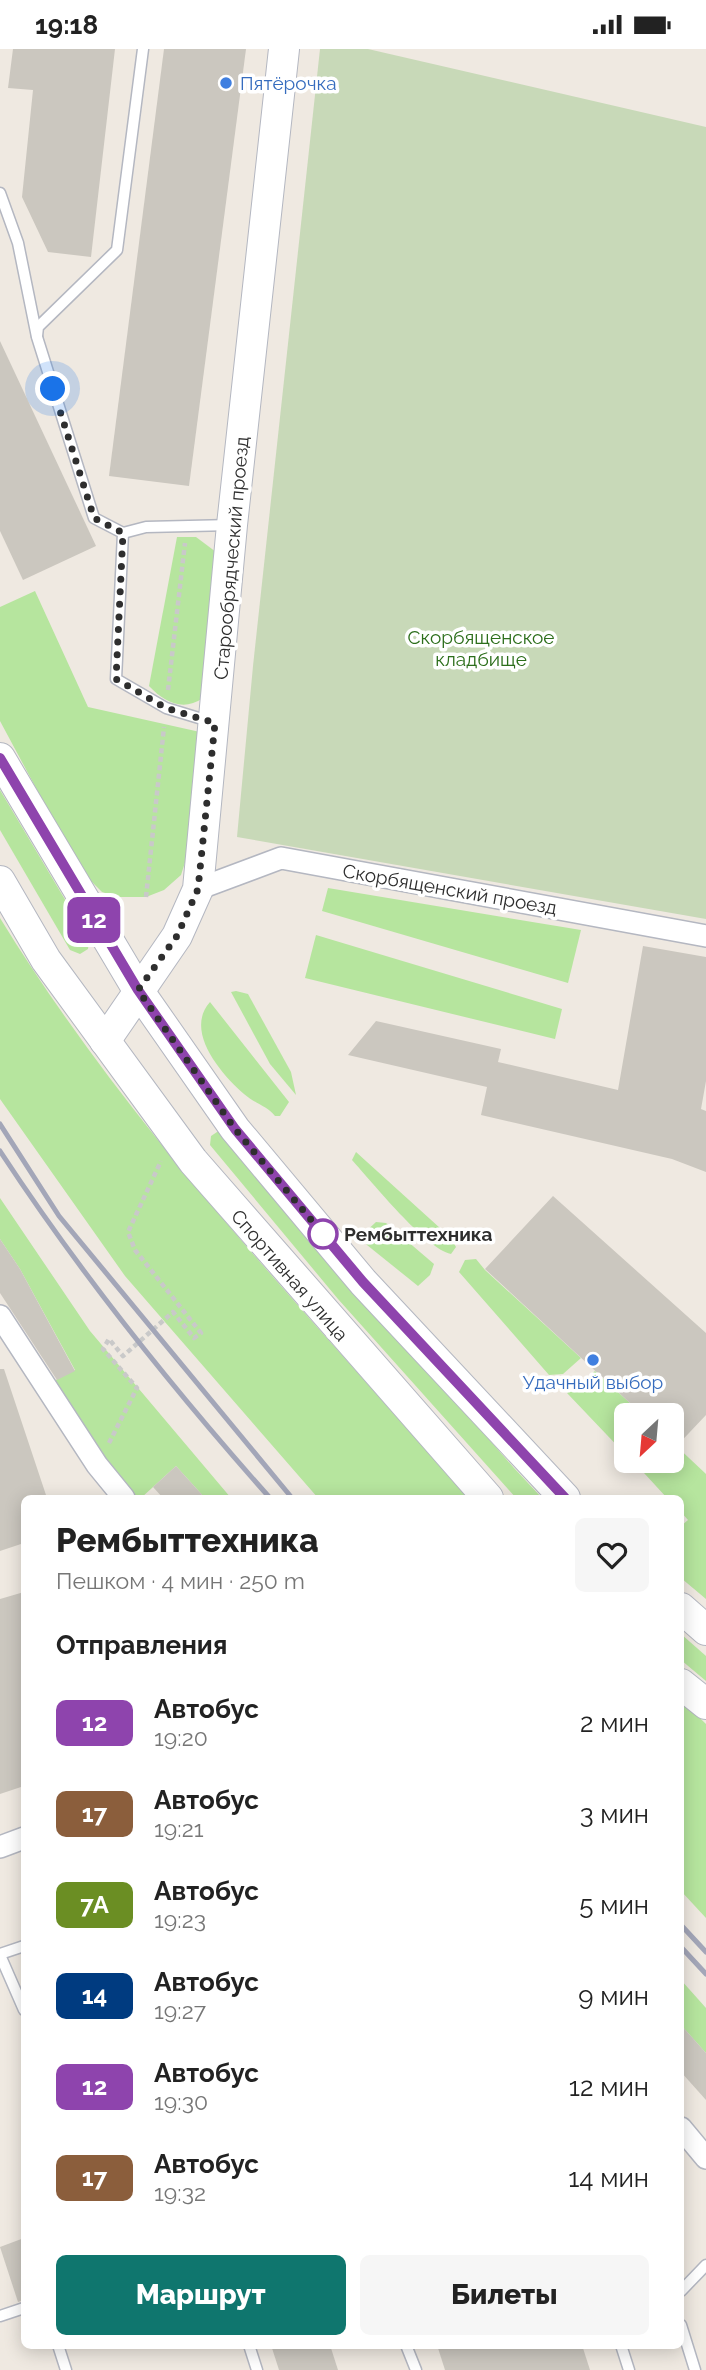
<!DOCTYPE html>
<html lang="ru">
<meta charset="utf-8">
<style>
:root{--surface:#fff;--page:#f6f6f6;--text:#222;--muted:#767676;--accent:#0f766e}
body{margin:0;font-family:Raleway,sans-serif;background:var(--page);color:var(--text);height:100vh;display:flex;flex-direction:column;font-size:26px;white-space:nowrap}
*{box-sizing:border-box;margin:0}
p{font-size:23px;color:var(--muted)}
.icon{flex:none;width:38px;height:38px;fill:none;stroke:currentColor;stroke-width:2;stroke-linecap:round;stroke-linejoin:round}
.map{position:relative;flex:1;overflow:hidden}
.side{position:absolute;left:21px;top:1446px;width:663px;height:854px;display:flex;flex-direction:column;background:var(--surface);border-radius:10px;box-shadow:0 4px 18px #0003}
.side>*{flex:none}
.badge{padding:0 14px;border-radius:10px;font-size:24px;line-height:46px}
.needle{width:46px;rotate:206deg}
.tools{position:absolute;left:614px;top:1354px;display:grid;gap:14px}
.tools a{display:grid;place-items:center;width:70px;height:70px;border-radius:10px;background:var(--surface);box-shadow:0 4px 18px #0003;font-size:35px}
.you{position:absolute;width:35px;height:35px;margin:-18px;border:5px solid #fff;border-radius:50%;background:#1a73e8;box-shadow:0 0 0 10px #1a73e833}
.map>.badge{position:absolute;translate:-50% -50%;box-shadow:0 0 0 4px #fff}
h2{padding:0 35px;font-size:26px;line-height:63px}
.round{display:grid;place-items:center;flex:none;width:74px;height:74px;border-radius:10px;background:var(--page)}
.headline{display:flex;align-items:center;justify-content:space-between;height:119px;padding:0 35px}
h1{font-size:33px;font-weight:800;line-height:52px}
.button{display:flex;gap:14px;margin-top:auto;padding:14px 35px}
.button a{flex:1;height:80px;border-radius:10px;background:var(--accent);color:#fff;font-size:28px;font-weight:800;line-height:80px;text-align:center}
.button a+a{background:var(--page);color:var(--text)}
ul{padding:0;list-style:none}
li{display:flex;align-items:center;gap:21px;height:91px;padding:0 35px}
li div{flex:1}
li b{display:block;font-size:26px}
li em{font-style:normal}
li .badge{min-width:77px;font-weight:700;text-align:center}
.status{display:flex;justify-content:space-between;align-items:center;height:49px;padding:0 35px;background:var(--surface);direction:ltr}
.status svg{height:19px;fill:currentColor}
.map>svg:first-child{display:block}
.green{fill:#b6e59e}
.cemetery{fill:#c8d9b8}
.building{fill:#cbc7bf}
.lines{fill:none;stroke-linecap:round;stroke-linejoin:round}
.lane-casing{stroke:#b4b7c1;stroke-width:13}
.street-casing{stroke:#b4b7c1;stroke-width:24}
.secondary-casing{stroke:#b4b7c1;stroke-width:32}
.path{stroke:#c9c9c9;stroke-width:4.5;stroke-dasharray:5 3.5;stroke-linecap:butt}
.lane{stroke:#fff;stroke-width:10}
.street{stroke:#fff;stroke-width:21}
.secondary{stroke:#fff;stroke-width:30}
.rail{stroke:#a3a6b8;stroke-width:5}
.line-casing{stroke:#fff;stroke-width:16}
.line{stroke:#8e44ad;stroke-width:10}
.walk{stroke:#2e2e2e;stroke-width:7;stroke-dasharray:0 12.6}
.shop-dot{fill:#3f7fe0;stroke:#fff;stroke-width:2.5}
.stop-dot{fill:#fff;stroke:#8e44ad;stroke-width:3.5}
.labels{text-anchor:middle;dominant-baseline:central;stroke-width:7;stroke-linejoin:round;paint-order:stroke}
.shop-label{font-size:19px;fill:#366cbe;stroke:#fff;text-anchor:start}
.street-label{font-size:19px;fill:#2e2e2e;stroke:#fff}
.park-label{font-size:19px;fill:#2c6e1b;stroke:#fff}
.stop-label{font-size:19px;font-weight:bold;fill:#2e2e2e;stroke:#fff;text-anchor:start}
</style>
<div class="status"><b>19:18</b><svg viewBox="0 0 49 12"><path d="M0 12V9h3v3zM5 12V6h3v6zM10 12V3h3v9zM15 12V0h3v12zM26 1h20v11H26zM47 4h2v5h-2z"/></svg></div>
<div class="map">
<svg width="706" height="2321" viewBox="0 0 706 2321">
<rect width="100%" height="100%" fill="#efe9e1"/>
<g class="green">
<path d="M177,488H196L216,503L203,649C183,663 164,653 149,637Z"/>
<polygon points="35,542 88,658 200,683 188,804 181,826 164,841 146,848 118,848 102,843 80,821 0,672 0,558"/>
<polygon points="0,741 89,891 88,900 80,905 70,901 0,781"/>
<polygon points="328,839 581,881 568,934 322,862"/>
<path d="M0,869C130,1081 305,1262 469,1449H318L125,1227L0,1050Z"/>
<polygon points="316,886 562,960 555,990 305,929"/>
<polygon points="236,942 248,945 291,1023 296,1046 270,1015 231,943"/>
<path d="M210,953L289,1053L280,1067H275C267,1057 254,1054 244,1045C221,1025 184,982 210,953Z"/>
<polygon points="220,1081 514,1419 542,1449 516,1449 338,1250 210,1096 211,1087"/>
<path d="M356,1103L451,1189L456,1198L451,1205C426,1200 372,1133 352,1111Z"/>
<polygon points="0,1149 90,1282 231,1449 205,1449 176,1417 141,1449 134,1449 71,1373 50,1334 75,1321 20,1220 0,1190"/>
<polygon points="376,1173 386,1174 434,1215 430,1226 418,1237 367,1196 361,1187"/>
<polygon points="476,1210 485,1221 581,1309 563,1325 549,1326 459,1223 465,1211"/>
<polygon points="595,1322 644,1367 626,1367 626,1406 567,1344"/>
<polygon points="672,1393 706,1425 706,1550 681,1529 681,1477 688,1471 681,1463 681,1449 667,1449 633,1412 672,1412"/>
<polygon points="681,1585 706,1607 706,1632 681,1611"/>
<polygon points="681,1651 706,1675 706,1869 681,1842"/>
<polygon points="681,1931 706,1959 706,2004 681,1976"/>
</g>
<polygon class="cemetery" points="320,0 368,0 706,78 706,870 237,788 253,617"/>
<g class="building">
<polygon points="13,0 115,0 91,208 48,203 22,148 33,41 8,39"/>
<polygon points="164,0 246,0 189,437 109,427"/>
<polygon points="0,292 96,497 23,531 0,482"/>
<polygon points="643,897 706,908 706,1032 701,1060 706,1062 706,1123 672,1110 481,1066 487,1038 348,1006 376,972 501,1000 498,1013 618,1041"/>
<polygon points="553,1147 706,1284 706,1366 672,1402 672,1367 644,1367 485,1220"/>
<polygon points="0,1190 20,1220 75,1322 57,1331 0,1244"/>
<polygon points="0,1320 4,1320 47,1449 24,1449 24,1494 0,1502"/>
<polygon points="176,1417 205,1449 163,1449 153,1438"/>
<polygon points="24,1543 24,1737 0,1745 0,1550"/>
<polygon points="681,1976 706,2004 706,2051 681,2023"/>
<polygon points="24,2189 24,2251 18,2253 0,2198"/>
<polygon points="271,2296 330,2296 338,2321 279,2321"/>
<polygon points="437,2296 582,2296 590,2321 445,2321"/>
</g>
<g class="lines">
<defs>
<g id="lane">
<polyline points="0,144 18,194 37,288 94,469 123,484 116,630 166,659 212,673"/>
<polyline points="37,287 38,278 117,201 143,0"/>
<polyline points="123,484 146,478 232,476"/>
<polyline points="0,1905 24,1897"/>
<polyline points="0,1906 24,1961"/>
<polyline points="681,2242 706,2216"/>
<polyline points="0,2267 24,2259"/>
<polyline points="681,2276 695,2321"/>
<polyline points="58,2296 66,2321"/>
<polyline points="249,2296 257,2321"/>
<polyline points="406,2296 416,2321"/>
<polyline points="621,2296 629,2321"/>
</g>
<g id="street">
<polyline points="198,840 281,809 706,887"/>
<polyline points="0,1267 97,1416 124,1449"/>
<polyline points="0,1798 24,1789"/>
<polyline points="681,2079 706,2109"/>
</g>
<g id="secondary">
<polyline points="0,709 138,941 235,1080 363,1233 565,1449"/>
<polyline points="0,832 46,911 193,1112 488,1449"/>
<polyline points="105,992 177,887 198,840 232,476 284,0"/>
<polyline points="681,1559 706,1581"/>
<polyline points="681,1635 706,1655"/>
</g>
</defs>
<use href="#lane" class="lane-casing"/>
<use href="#street" class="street-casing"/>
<use href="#secondary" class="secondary-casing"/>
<g class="path">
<polyline points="168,641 185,494"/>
<polyline points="146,848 164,678"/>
<polyline points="109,1394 137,1339 103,1300 109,1290 123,1307 173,1263 194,1289 201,1284 135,1201 128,1183 161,1112"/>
</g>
<use href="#lane" class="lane"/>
<use href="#street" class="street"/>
<use href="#secondary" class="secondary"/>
<g class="rail">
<polyline points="0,1075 59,1167 292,1449"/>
<path d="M0,1102C80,1224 173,1340 270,1449"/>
<polyline points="681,1876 706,1903"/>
<polyline points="681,1898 706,1925"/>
</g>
</g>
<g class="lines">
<defs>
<polyline id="line" points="0,709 138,941 235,1080 363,1233 565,1449"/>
</defs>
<use href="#line" class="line-casing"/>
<use href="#line" class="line"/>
<polyline class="walk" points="53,340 94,469 123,484 116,630 166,659 215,674 198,840 177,887 138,941 235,1080 323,1185"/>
</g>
<g class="shop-dot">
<circle cx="226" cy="34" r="7"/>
<circle cx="593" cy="1311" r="7"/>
</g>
<circle class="stop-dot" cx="323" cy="1185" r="14"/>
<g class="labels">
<g class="shop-label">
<text x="240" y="34">Пятёрочка</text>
<text x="593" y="1333" text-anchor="middle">Удачный выбор</text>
</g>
<g class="street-label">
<text transform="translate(231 509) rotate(-85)">Старообрядческий проезд</text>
<text transform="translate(450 840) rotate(10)">Скорбященский проезд</text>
<text transform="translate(290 1226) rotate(49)">Спортивная улица</text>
</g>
<g class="park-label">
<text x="481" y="588">Скорбященское<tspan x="481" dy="22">кладбище</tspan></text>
</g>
<g class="stop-label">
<text x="344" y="1185">Рембыттехника</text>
</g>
</g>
</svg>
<div class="tools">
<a><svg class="needle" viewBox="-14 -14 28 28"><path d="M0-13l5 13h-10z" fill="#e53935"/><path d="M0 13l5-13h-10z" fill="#767676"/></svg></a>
</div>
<div class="you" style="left:53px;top:340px"></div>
<b class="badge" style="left:94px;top:871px;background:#8e44ad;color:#fff">12</b>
<section class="side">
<div class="headline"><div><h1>Рембыттехника</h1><p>Пешком · 4 мин · 250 m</p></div><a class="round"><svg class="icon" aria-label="heart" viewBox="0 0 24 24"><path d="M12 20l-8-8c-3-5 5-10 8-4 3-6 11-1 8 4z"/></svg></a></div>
<h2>Отправления</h2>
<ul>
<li><span class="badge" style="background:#8e44ad;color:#fff">12</span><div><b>Автобус</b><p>19:20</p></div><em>2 мин</em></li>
<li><span class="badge" style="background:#8b5e3c;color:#fff">17</span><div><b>Автобус</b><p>19:21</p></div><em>3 мин</em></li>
<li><span class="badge" style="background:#6b8e23;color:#fff">7А</span><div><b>Автобус</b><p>19:23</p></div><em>5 мин</em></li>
<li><span class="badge" style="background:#003b80;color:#fff">14</span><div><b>Автобус</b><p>19:27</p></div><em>9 мин</em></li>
<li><span class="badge" style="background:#8e44ad;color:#fff">12</span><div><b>Автобус</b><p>19:30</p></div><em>12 мин</em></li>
<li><span class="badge" style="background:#8b5e3c;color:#fff">17</span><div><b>Автобус</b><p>19:32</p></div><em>14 мин</em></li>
</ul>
<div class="button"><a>Маршрут</a><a>Билеты</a></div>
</section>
</div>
